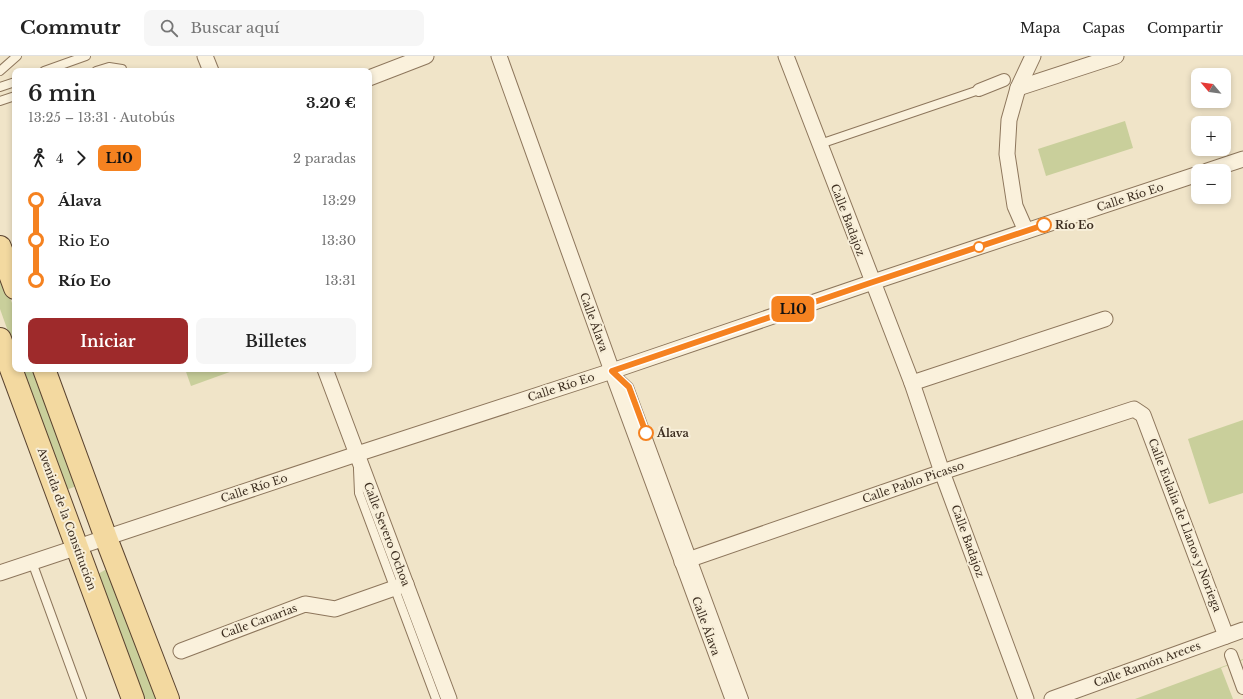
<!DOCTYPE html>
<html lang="es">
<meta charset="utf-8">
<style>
:root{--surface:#fff;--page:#f6f6f6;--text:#222;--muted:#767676;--line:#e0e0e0;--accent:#9e2a2b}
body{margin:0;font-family:"Libre Baskerville",serif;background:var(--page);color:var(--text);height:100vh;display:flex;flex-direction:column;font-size:15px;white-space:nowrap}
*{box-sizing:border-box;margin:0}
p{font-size:13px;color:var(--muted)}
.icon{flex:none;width:22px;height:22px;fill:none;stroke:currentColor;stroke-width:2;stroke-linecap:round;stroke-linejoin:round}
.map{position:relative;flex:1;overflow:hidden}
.details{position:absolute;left:12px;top:12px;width:360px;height:304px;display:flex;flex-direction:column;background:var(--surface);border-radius:8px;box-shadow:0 2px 6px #0003}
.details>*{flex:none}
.badge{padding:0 8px;border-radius:6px;font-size:14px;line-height:26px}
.needle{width:26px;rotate:299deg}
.buttons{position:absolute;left:1191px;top:12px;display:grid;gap:8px}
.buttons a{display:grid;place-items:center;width:40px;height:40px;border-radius:8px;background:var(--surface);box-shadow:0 2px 6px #0003;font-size:20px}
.map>.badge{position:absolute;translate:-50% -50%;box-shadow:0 0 0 2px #fff}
.legs{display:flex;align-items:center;gap:6px;height:44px;padding:0 16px;font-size:13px}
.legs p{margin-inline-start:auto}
.head{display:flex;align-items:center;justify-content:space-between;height:68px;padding:0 16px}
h1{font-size:22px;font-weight:600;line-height:30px}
.primary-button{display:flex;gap:8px;margin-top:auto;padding:8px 16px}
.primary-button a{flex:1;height:46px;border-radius:8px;background:var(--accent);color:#fff;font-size:16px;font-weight:600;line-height:46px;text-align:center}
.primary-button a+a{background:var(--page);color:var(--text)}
ul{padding:0 16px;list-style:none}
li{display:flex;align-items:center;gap:14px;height:40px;font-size:15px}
li i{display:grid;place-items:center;width:6px;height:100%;margin:0 5px;background:currentColor}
li i::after{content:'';width:10px;height:10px;margin:-5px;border:3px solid;border-radius:50%;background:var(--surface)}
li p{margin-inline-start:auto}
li:first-child i{background:linear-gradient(#0000 50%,currentColor 0)}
li:last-child i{background:linear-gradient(currentColor 50%,#0000 0)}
header{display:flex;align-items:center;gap:24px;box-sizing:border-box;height:56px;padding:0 20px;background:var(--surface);border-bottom:1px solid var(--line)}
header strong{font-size:19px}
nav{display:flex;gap:22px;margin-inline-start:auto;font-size:14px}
.search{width:280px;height:36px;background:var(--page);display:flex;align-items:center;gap:10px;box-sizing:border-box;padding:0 14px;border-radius:8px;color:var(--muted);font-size:15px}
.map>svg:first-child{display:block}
.green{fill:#c9cf9b}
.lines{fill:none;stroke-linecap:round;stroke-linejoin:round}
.service-casing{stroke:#8d765c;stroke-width:10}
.pedestrian-casing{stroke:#8d765c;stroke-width:14}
.minor-casing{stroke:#8d765c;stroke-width:17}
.primary-casing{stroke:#5b4430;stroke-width:24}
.service{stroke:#faf1dc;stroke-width:8}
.pedestrian{stroke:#faf1dc;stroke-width:12}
.minor{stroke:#faf1dc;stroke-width:15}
.primary{stroke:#f3d9a0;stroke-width:22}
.line-1-casing{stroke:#fff;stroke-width:9}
.line-1{stroke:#f58220;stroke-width:6}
.stop-1-dot{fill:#fff;stroke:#f58220;stroke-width:2}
.labels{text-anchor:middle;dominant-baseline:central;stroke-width:4;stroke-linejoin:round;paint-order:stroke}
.street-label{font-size:11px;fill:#3d2e20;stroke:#f7eed8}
.stop-label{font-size:11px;font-weight:bold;fill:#3d2e20;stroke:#f7eed8;text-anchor:start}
</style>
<header>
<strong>Commutr</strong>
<div class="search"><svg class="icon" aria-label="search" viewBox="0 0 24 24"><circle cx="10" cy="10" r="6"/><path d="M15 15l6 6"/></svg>Buscar aquí</div>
<nav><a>Mapa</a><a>Capas</a><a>Compartir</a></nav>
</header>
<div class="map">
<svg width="1243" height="643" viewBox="0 0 1243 643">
<rect width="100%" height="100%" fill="#f0e4c8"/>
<g class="green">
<polygon points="1125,65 1133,92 1046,120 1038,93"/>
<polygon points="0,215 15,255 15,295 0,253"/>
<polygon points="22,313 36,313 79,429 66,434"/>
<polygon points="185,313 238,313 191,330"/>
<polygon points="1243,364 1243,437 1209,448 1188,383"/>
<polygon points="105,514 108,514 158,643 141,643 98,518"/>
<polygon points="1243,603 1243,604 1221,612 1233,643 1135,643"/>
</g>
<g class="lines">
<defs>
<g id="service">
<polyline points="0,15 17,0"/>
<polyline points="44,15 86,0"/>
<polyline points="96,15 109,11 122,13 122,15"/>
<polyline points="0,31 15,26"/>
<polyline points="0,45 15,40"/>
<polyline points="820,88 979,34"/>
<polyline points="617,320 629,331 744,643"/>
<polyline points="358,413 359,437 436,643"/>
<polyline points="32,506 82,643"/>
</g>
<g id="pedestrian">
<polyline points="979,34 1004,24"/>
<polyline points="1231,599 1243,632"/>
</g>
<g id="minor">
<polyline points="205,0 211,15"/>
<polyline points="499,0 612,315 733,643"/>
<polyline points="786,0 912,327 942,416 1026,643"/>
<polyline points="369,22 426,0"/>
<polyline points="1018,32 1116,0"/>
<polyline points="1207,115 1243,103"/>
<polyline points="1026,175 1015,150 1007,98 1009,64 1018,32 1033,0"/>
<polyline points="325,313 449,643"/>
<polyline points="912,327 1105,263"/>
<polyline points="682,506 942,416 1134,353 1143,359 1226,580"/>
<polyline points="0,517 357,398 612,315 873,226 1198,118"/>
<polyline points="181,595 305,548 335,553 406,528"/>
<polyline points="1052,643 1243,574"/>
</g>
<g id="primary">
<polyline points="0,191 15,232"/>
<polyline points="0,283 133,643"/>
<polyline points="44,313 106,482 168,643"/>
</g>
</defs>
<use href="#service" class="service-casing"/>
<use href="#pedestrian" class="pedestrian-casing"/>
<use href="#minor" class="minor-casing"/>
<use href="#primary" class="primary-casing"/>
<use href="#service" class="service"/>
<use href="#pedestrian" class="pedestrian"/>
<use href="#minor" class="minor"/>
<use href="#primary" class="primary"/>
</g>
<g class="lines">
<defs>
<polyline id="line-1" points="646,377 629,331 612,315 873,226 1044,169"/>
</defs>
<use href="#line-1" class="line-1-casing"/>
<use href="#line-1" class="line-1"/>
</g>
<g class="stop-1-dot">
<circle cx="1044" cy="169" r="7"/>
<circle cx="979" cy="191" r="5"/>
<circle cx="646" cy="377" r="7"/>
</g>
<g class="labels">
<g class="street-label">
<text transform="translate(1130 141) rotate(-18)">Calle Río Eo</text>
<text transform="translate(848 164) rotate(69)">Calle Badajoz</text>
<text transform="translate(594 266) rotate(70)">Calle Álava</text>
<text transform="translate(561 331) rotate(-18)">Calle Río Eo</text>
<text transform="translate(913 426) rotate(-19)">Calle Pablo Picasso</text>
<text transform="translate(254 432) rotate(-18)">Calle Río Eo</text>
<text transform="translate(67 463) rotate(70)">Avenida de la Constitución</text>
<text transform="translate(1185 469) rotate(69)">Calle Eulalia de Llanos y Noriega</text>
<text transform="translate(387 478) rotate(69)">Calle Severo Ochoa</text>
<text transform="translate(968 485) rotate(70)">Calle Badajoz</text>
<text transform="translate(259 565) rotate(-20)">Calle Canarias</text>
<text transform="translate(706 570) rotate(70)">Calle Álava</text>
<text transform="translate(1147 608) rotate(-20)">Calle Ramón Areces</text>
</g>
<g class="stop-label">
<text x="1055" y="169">Río Eo</text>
<text x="657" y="377">Álava</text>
</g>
</g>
</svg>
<div class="buttons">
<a><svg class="needle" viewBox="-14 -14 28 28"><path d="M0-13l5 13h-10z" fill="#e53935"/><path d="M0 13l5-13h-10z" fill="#767676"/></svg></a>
<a>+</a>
<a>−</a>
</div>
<b class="badge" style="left:793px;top:253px;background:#f58220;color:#111">L10</b>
<section class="details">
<div class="head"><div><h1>6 min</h1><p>13:25 – 13:31 · Autobús</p></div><b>3.20 €</b></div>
<div class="legs"><svg class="icon" aria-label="walk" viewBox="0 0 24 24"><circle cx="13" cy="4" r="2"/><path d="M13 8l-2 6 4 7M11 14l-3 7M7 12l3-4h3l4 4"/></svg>4<svg class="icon" aria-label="forward" viewBox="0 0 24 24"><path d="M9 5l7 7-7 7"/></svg><b class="badge" style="background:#f58220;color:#111">L10</b><p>2 paradas</p></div>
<ul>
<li><i style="color:#f58220"></i><b>Álava</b><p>13:29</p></li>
<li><i style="color:#f58220"></i><span>Rio Eo</span><p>13:30</p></li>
<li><i style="color:#f58220"></i><b>Río Eo</b><p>13:31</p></li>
</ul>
<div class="primary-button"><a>Iniciar</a><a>Billetes</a></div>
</section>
</div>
